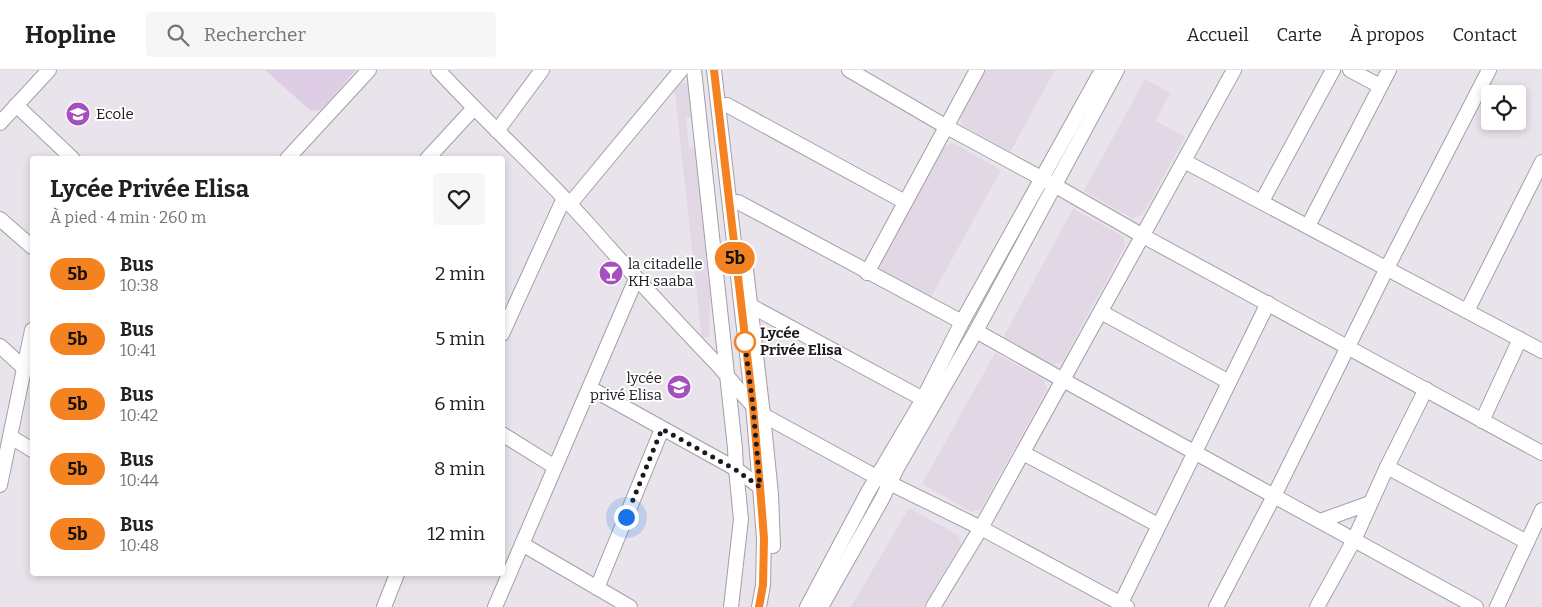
<!DOCTYPE html>
<html lang="fr">
<meta charset="utf-8">
<style>
:root{--surface:#fff;--page:#f6f6f6;--text:#202124;--muted:#757577;--line:#e0e0e0}
body{margin:0;font-family:Bitter,serif;background:var(--page);color:var(--text);height:100vh;display:flex;flex-direction:column;font-size:19px;white-space:nowrap}
*{box-sizing:border-box;margin:0}
p{font-size:16px;color:var(--muted)}
.icon{flex:none;width:28px;height:28px;fill:none;stroke:currentColor;stroke-width:2;stroke-linecap:round;stroke-linejoin:round}
.map{position:relative;flex:1;overflow:hidden}
.sheet{position:absolute;left:30px;top:86px;width:475px;height:420px;display:flex;flex-direction:column;background:var(--surface);border-radius:5px;box-shadow:0 2px 8px #0003}
.sheet>*{flex:none}
.badge{padding:0 10px;border-radius:16px;font-size:18px;line-height:32px}
.fabs{position:absolute;left:1481px;top:15px;display:grid;gap:10px}
.fabs a{display:grid;place-items:center;width:45px;height:45px;border-radius:5px;background:var(--surface);box-shadow:0 2px 8px #0003;font-size:25px}
.you{position:absolute;width:25px;height:25px;margin:-12px;border:4px solid #fff;border-radius:50%;background:#1a73e8;box-shadow:0 0 0 8px #1a73e833}
.map>.badge{position:absolute;translate:-50% -50%;box-shadow:0 0 0 2px #fff}
.round{display:grid;place-items:center;flex:none;width:52px;height:52px;border-radius:5px;background:var(--page)}
.head{display:flex;align-items:center;justify-content:space-between;height:85px;padding:0 20px}
h1{font-size:24px;font-weight:700;line-height:38px}
ul{padding:0;list-style:none}
li{display:flex;align-items:center;gap:15px;height:65px;padding:0 20px}
li div{flex:1}
li b{display:block;font-size:19px}
li em{font-style:normal}
li .badge{min-width:55px;font-weight:700;text-align:center}
header{display:flex;align-items:center;gap:30px;box-sizing:border-box;height:70px;padding:0 25px;background:var(--surface);border-bottom:1px solid var(--line)}
header strong{font-size:24px}
nav{display:flex;gap:28px;margin-inline-start:auto;font-size:18px}
.search{width:350px;height:45px;background:var(--page);display:flex;align-items:center;gap:12px;box-sizing:border-box;padding:0 18px;border-radius:5px;color:var(--muted);font-size:19px}
.map>svg:first-child{display:block}
.built{fill:#e2d7e5}
.green{fill:#dfcde5}
.lines{fill:none;stroke-linecap:round;stroke-linejoin:round}
.minor-casing{stroke:#a49ea6;stroke-width:16}
.minor{stroke:#fff;stroke-width:14}
.line-casing{stroke:#fff;stroke-width:11}
.line{stroke:#f58220;stroke-width:8}
.walk{stroke:#1c1a1d;stroke-width:5;stroke-dasharray:0 9}
.stop-dot{fill:#fff;stroke:#f58220;stroke-width:2.5}
.labels{text-anchor:middle;dominant-baseline:central;stroke-width:4;stroke-linejoin:round;paint-order:stroke}
.poi-label{font-size:15px;fill:#1c1a1d;stroke:#fff;text-anchor:start}
.stop-label{font-size:15px;font-weight:bold;fill:#1c1a1d;stroke:#fff;text-anchor:start}
</style>
<header>
<strong>Hopline</strong>
<div class="search"><svg class="icon" aria-label="search" viewBox="0 0 24 24"><circle cx="10" cy="10" r="6"/><path d="M15 15l6 6"/></svg>Rechercher</div>
<nav><a>Accueil</a><a>Carte</a><a>À propos</a><a>Contact</a></nav>
</header>
<div class="map">
<svg width="1542" height="537" viewBox="0 0 1542 537">
<rect width="100%" height="100%" fill="#e9e3eb"/>
<g class="built">
<polygon points="985,0 1055,0 1010,82 962,55 960,46"/>
<polygon points="1145,9 1170,23 1156,51 1185,67 1142,145 1132,148 1084,121"/>
<polygon points="673,10 689,14 692,48 686,48 689,79 695,78 710,223 709,267 702,268 700,252 675,23 672,22"/>
<polygon points="953,73 1001,100 930,229 882,203 879,190 942,77"/>
<polygon points="1073,139 1123,166 1125,176 1062,292 1051,295 1003,268"/>
<polygon points="995,283 1044,310 1047,319 981,439 972,442 922,414"/>
<polygon points="909,438 958,465 961,474 923,537 851,537"/>
</g>
<polygon class="green" points="265,0 356,0 321,40 311,41"/>
<g class="lines">
<defs>
<g id="minor">
<path d="M438,0C487,53 541,101 589,155C630,202 672,247 715,292C731,309 745,330 763,345L869,403L981,458L1127,537"/>
<polyline points="694,0 735,378 736,399 741,449 731,537"/>
<polyline points="714,0 753,336 760,417 764,469 763,515 759,537"/>
<polyline points="849,0 945,56 1054,115 1143,166 1542,383"/>
<polyline points="1350,0 1380,16"/>
<polyline points="16,35 73,89"/>
<polyline points="727,35 905,132"/>
<polyline points="0,53 49,0"/>
<polyline points="497,61 542,0"/>
<polyline points="287,89 369,0"/>
<polyline points="427,89 474,38"/>
<polyline points="1184,91 1542,281"/>
<polyline points="1262,131 1333,0"/>
<polyline points="738,132 962,252"/>
<polyline points="570,134 681,0"/>
<polyline points="0,149 32,177"/>
<polyline points="1308,156 1389,0"/>
<polyline points="746,199 763,345 771,424 773,476"/>
<polyline points="867,203 977,0"/>
<polyline points="751,236 923,329"/>
<polyline points="1467,241 1542,92"/>
<polyline points="1101,242 1229,312"/>
<polyline points="976,261 1063,310 1476,537"/>
<polyline points="502,264 564,128"/>
<polyline points="0,276 25,299"/>
<polyline points="590,318 736,399 760,417"/>
<polyline points="1482,351 1520,269"/>
<polyline points="502,364 555,397"/>
<polyline points="11,367 32,380"/>
<polyline points="1023,383 1158,455"/>
<polyline points="1387,397 1527,472"/>
<polyline points="0,415 32,260"/>
<polyline points="1320,451 1370,433"/>
<polyline points="522,474 630,537"/>
<polyline points="597,518 662,359"/>
<polyline points="384,537 397,504"/>
<polyline points="495,537 636,209"/>
<polyline points="807,537 868,422 923,329 962,252 1102,0"/>
<polyline points="821,537 882,429 897,398 976,261 1117,0"/>
<polyline points="933,537 981,458 1234,0"/>
<polyline points="1119,537 1268,233"/>
<polyline points="1216,537 1274,426 1387,198 1489,0"/>
<polyline points="1317,537 1354,470 1387,397 1426,319"/>
<polyline points="1497,537 1542,440"/>
</g>
</defs>
<use href="#minor" class="minor-casing"/>
<use href="#minor" class="minor"/>
</g>
<g class="lines">
<defs>
<polyline id="line" points="714,0 753,336 760,417 764,468 763,515 759,537"/>
</defs>
<use href="#line" class="line-casing"/>
<use href="#line" class="line"/>
<polyline class="walk" points="626,447 662,359 736,400 760,417 753,336 744,267 745,272"/>
</g>
<defs>
<symbol id="school-disc" viewBox="-11 -11 22 22"><circle r="9.5" fill="#a650bd" stroke="#fff"/><path d="M0-5L7-2L0 1L-7-2ZM-4 1L0 2.5L4 1V4Q0 6-4 4Z" fill="#fff"/></symbol>
<symbol id="bar-disc" viewBox="-11 -11 22 22"><circle r="9.5" fill="#a650bd" stroke="#fff"/><path d="M-6-5H6L.8 .8V4.5H3.5V6h-7V4.5H-.8V.8Z" fill="#fff"/></symbol>
</defs>
<g fill-rule="evenodd">
<use href="#school-disc" x="64" y="30" width="28" height="28"/>
<use href="#bar-disc" x="597" y="189" width="28" height="28"/>
<use href="#school-disc" x="665" y="303" width="28" height="28"/>
</g>
<circle class="stop-dot" cx="745" cy="272" r="10"/>
<g class="labels">
<g class="poi-label">
<text x="96" y="44">Ecole</text>
<text x="628" y="194">la citadelle<tspan x="628" dy="17">KH saaba</tspan></text>
<text x="662" y="308" text-anchor="end">lycée<tspan x="662" dy="17">privé Elisa</tspan></text>
</g>
<g class="stop-label">
<text x="760" y="263">Lycée<tspan x="760" dy="17">Privée Elisa</tspan></text>
</g>
</g>
</svg>
<div class="fabs">
<a><svg class="icon" aria-label="locate" viewBox="0 0 24 24"><circle cx="12" cy="12" r="6"/><path d="M12 2v4M12 18v4M2 12h4M18 12h4"/></svg></a>
</div>
<div class="you" style="left:626px;top:447px"></div>
<b class="badge" style="left:735px;top:188px;background:#f58220;color:#111">5b</b>
<section class="sheet">
<div class="head"><div><h1>Lycée Privée Elisa</h1><p>À pied · 4 min · 260 m</p></div><a class="round"><svg class="icon" aria-label="heart" viewBox="0 0 24 24"><path d="M12 20l-8-8c-3-5 5-10 8-4 3-6 11-1 8 4z"/></svg></a></div>
<ul>
<li><span class="badge" style="background:#f58220;color:#111">5b</span><div><b>Bus</b><p>10:38</p></div><em>2 min</em></li>
<li><span class="badge" style="background:#f58220;color:#111">5b</span><div><b>Bus</b><p>10:41</p></div><em>5 min</em></li>
<li><span class="badge" style="background:#f58220;color:#111">5b</span><div><b>Bus</b><p>10:42</p></div><em>6 min</em></li>
<li><span class="badge" style="background:#f58220;color:#111">5b</span><div><b>Bus</b><p>10:44</p></div><em>8 min</em></li>
<li><span class="badge" style="background:#f58220;color:#111">5b</span><div><b>Bus</b><p>10:48</p></div><em>12 min</em></li>
</ul>
</section>
</div>
